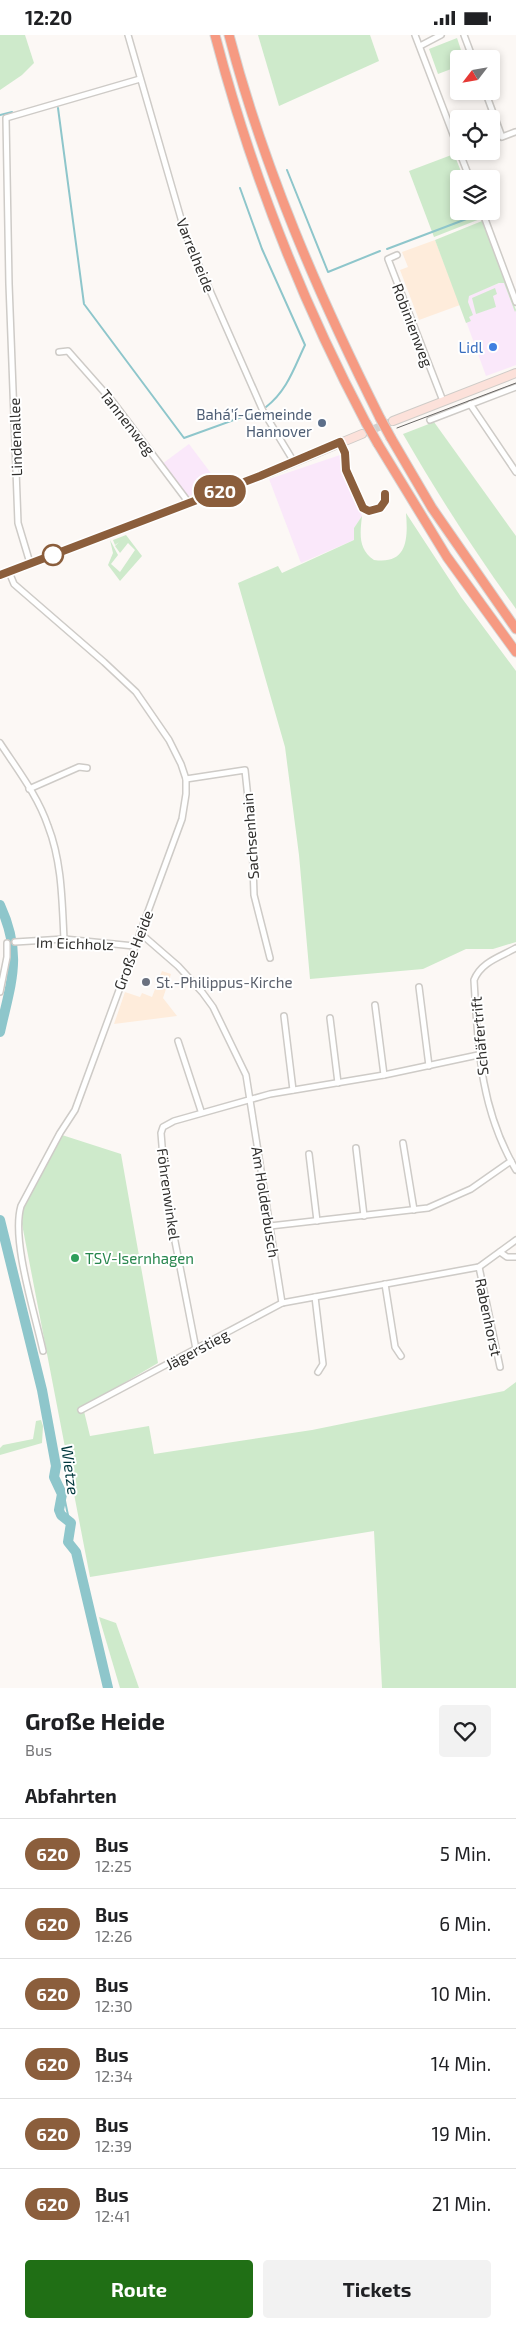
<!DOCTYPE html>
<html lang="de">
<meta charset="utf-8">
<style>
:root{--surface:#fff;--page:#f2f2f2;--text:#202124;--muted:#757577;--line:#e0e0e0;--accent:#206f15}
body{margin:0;font-family:"Exo 2",sans-serif;background:var(--page);color:var(--text);height:100vh;display:flex;flex-direction:column;font-size:19px;white-space:nowrap}
*{box-sizing:border-box;margin:0}
p{font-size:16px;color:var(--muted)}
.icon{flex:none;width:28px;height:28px;fill:none;stroke:currentColor;stroke-width:2;stroke-linecap:round;stroke-linejoin:round}
.map{position:relative;height:1653px;overflow:hidden}
.sheet{display:flex;flex-direction:column;background:var(--surface);flex:1}
.sheet>*{flex:none}
.badge{padding:0 10px;border-radius:16px;font-size:18px;line-height:32px}
.needle{width:32px;rotate:239deg}
.controls{position:absolute;left:450px;top:15px;display:grid;gap:10px}
.controls a{display:grid;place-items:center;width:50px;height:50px;border-radius:5px;background:var(--surface);box-shadow:0 2px 8px #0003;font-size:25px}
.map>.badge{position:absolute;translate:-50% -50%;box-shadow:0 0 0 2px #fff}
h2{padding:0 25px;font-size:19px;line-height:45px}
.round{display:grid;place-items:center;flex:none;width:52px;height:52px;border-radius:5px;background:var(--page)}
.summary{display:flex;align-items:center;justify-content:space-between;height:85px;padding:0 25px}
h1{font-size:24px;font-weight:700;line-height:38px}
.cta{display:flex;gap:10px;margin-top:auto;padding:10px 25px}
.cta a{flex:1;height:58px;border-radius:5px;background:var(--accent);color:#fff;font-size:20px;font-weight:700;line-height:58px;text-align:center}
.cta a+a{background:var(--page);color:var(--text)}
ul{padding:0;list-style:none}
li{display:flex;align-items:center;gap:15px;height:70px;padding:0 25px;border-top:1px solid var(--line)}
li div{flex:1}
li b{display:block;font-size:19px}
li em{font-style:normal}
li .badge{min-width:55px;font-weight:700;text-align:center}
.status{display:flex;justify-content:space-between;align-items:center;height:35px;padding:0 25px;background:var(--surface);direction:ltr}
.status svg{height:14px;fill:currentColor}
.map>svg:first-child{display:block}
.commercial{fill:#fae8fa}
.education{fill:#feecdb}
.green{fill:#ceeacb}
.lines{fill:none;stroke-linecap:round;stroke-linejoin:round}
.stream{stroke:#8ec6cb;stroke-width:2}
.river{stroke:#8ec6cb;stroke-width:10}
.secondary-tunnel{stroke:#d3d0cd;stroke-width:8;stroke-dasharray:8 4;stroke-linecap:butt}
.street-casing{stroke:#cecbc7;stroke-width:8}
.secondary-casing{stroke:#cecbc7;stroke-width:10}
.highway-casing{stroke:#d6d6d5;stroke-width:11}
.street{stroke:#fff;stroke-width:5}
.secondary{stroke:#fce1da;stroke-width:8}
.highway{stroke:#f69a82;stroke-width:9}
.tram{stroke:#686664;stroke-width:1}
.highway-bridge-casing{stroke:#d6d6d5;stroke-width:11;stroke-linecap:butt}
.highway-bridge{stroke:#f69a82;stroke-width:9}
.line-casing{stroke:#fff;stroke-width:11}
.line{stroke:#8b5e3c;stroke-width:8}
.shop-dot{fill:#3f7fe0;stroke:#fff;stroke-width:2}
.service-dot{fill:#5c6f8a;stroke:#fff;stroke-width:2}
.stop-dot{fill:#fff;stroke:#8b5e3c;stroke-width:2.5}
.worship-dot{fill:#6b7280;stroke:#fff;stroke-width:2}
.leisure-dot{fill:#2e9e5b;stroke:#fff;stroke-width:2}
.labels{text-anchor:middle;dominant-baseline:central;stroke-width:4;stroke-linejoin:round;paint-order:stroke}
.street-label{font-size:15px;fill:#31302e;stroke:#fff}
.shop-label{font-size:15px;fill:#366cbe;stroke:#fff;text-anchor:end}
.service-label{font-size:15px;fill:#4e5e75;stroke:#fff;text-anchor:end}
.worship-label{font-size:15px;fill:#5b616d;stroke:#fff;text-anchor:start}
.leisure-label{font-size:15px;fill:#27864d;stroke:#fff;text-anchor:start}
.water-label{font-size:16px;font-style:italic;fill:#00373c;stroke:#fff}
</style>
<div class="status"><b>12:20</b><svg viewBox="0 0 49 12"><path d="M0 12V9h3v3zM5 12V6h3v6zM10 12V3h3v9zM15 12V0h3v12zM26 1h20v11H26zM47 4h2v5h-2z"/></svg></div>
<div class="map">
<svg width="516" height="1653" viewBox="0 0 516 1653">
<rect width="100%" height="100%" fill="#fcf8f5"/>
<g class="commercial">
<polygon points="505,246 516,275 516,330 486,341 458,264"/>
<polygon points="189,409 216,445 217,450 187,462 162,429"/>
<polygon points="340,420 343,437 362,481 354,493 354,505 301,528 269,444"/>
</g>
<g class="education">
<polygon points="435,205 460,270 419,285 400,235 408,232 402,217"/>
<polygon points="162,936 171,939 163,963 177,981 114,989 125,957 140,962 142,958 152,962"/>
</g>
<g class="green">
<polygon points="0,0 25,0 34,28 22,40 0,55"/>
<polygon points="258,0 370,0 379,26 279,71"/>
<polygon points="457,3 464,24 459,24 459,31 438,39 429,14"/>
<polygon points="454,119 464,144 459,144 459,176 477,176 480,184 434,202 409,136"/>
<polygon points="482,186 516,275 515,277 504,248 499,248 469,261 468,267 473,280 469,282 471,286 466,288 435,205"/>
<polygon points="495,253 497,259 493,261 496,272 476,279 472,263"/>
<path d="M434,387L516,501V574C475,517 438,460 403,399Z"/>
<path d="M406,478L461,562L516,636V907L493,914H466L423,934L310,944L299,820L285,712L238,548L278,531L282,538L354,505V493L362,481C360,499 358,514 374,525C408,530 408,503 406,478Z"/>
<polygon points="126,500 142,521 120,546 108,530 113,518 110,505 118,520 111,529 120,537 135,515 128,508 120,518 115,511 119,507 115,510 113,505"/>
<polygon points="62,1100 121,1119 158,1328 83,1372 90,1401 149,1391 154,1419 312,1395 504,1356 516,1347 516,1653 382,1653 374,1496 90,1542 22,1189 23,1173"/>
<polygon points="41,1385 43,1391 42,1408 0,1420 0,1413 3,1410 33,1404 36,1386"/>
<polygon points="99,1582 116,1588 139,1653 120,1653"/>
</g>
<g class="lines">
<g class="stream">
<polyline points="58,73 84,269 184,403 256,377"/>
<polyline points="0,80 12,77"/>
<polyline points="287,135 328,237 380,216"/>
<path d="M240,153L262,214L305,310C294,333 287,356 266,372"/>
<polyline points="387,214 477,180"/>
<polyline points="64,1461 69,1485"/>
</g>
<g class="river">
<path d="M0,870C23,920 11,947 0,997"/>
<polyline points="0,1185 42,1355 56,1431 54,1442 62,1459 59,1475 61,1480 71,1488 68,1507 76,1517 108,1653"/>
</g>
<polyline class="secondary-tunnel" points="362,399 393,386"/>
<defs>
<g id="street">
<polyline points="128,0 186,201 263,376 294,427"/>
<polyline points="415,0 459,115"/>
<polyline points="464,0 473,24"/>
<polyline points="420,11 441,0"/>
<polyline points="485,56 502,102 515,97"/>
<polyline points="459,116 470,144"/>
<polyline points="482,176 516,267"/>
<polyline points="397,220 388,224 443,366"/>
<polyline points="59,317 68,316 113,367 189,468"/>
<polyline points="470,369 516,437"/>
<polyline points="430,385 516,352"/>
<polyline points="30,528 18,488 9,249 6,83 140,44"/>
<path d="M9,537L14,549L104,627L136,657L169,705L181,729L186,744V759L182,784L75,1075L60,1098L21,1171C11,1205 35,1279 43,1316"/>
<path d="M0,708C17,734 38,761 48,791C62,827 62,866 64,904"/>
<polyline points="186,744 245,735 252,801 254,860 270,923"/>
<polyline points="29,754 79,732 87,733"/>
<polyline points="140,898 178,931 202,957 213,972 246,1040 282,1268"/>
<polyline points="15,907 64,904 134,911"/>
<path d="M516,913C500,922 481,927 474,945C478,1013 480,1074 516,1135"/>
<polyline points="419,952 429,1031"/>
<polyline points="0,957 7,922 7,908"/>
<polyline points="375,970 384,1040"/>
<polyline points="284,981 293,1055"/>
<polyline points="330,983 338,1048"/>
<polyline points="178,1006 201,1076"/>
<polyline points="403,1108 414,1175"/>
<polyline points="356,1113 364,1181"/>
<polyline points="309,1119 317,1186"/>
<polyline points="270,1191 428,1173 471,1154 511,1126"/>
<polyline points="500,1217 507,1222 516,1222"/>
<polyline points="479,1232 500,1332"/>
<polyline points="385,1249 395,1312 401,1321"/>
<polyline points="315,1262 323,1329 318,1337"/>
<polyline points="196,1314 166,1160 161,1098 163,1092 174,1086 270,1059 384,1040 478,1020"/>
<polyline points="81,1375 282,1268 479,1232 516,1205"/>
</g>
<g id="secondary">
<polyline points="393,386 516,338"/>
<polyline points="0,540 273,436 362,399"/>
</g>
<g id="highway">
<path d="M215,0C250,134 301,265 366,388"/>
<path d="M229,0C264,134 318,259 380,383"/>
<polyline points="391,403 432,473 516,594"/>
<polyline points="378,409 447,522 516,617"/>
</g>
</defs>
<use href="#street" class="street-casing"/>
<use href="#secondary" class="secondary-casing"/>
<use href="#highway" class="highway-casing"/>
<use href="#street" class="street"/>
<use href="#secondary" class="secondary"/>
<use href="#highway" class="highway"/>
<polyline class="tram" points="397,393 516,348"/>
<defs>
<g id="highway-bridge">
<polyline points="380,383 391,403"/>
<polyline points="366,388 378,409"/>
</g>
</defs>
<use href="#highway-bridge" class="highway-bridge-casing"/>
<use href="#highway-bridge" class="highway-bridge"/>
</g>
<g class="lines">
<defs>
<polyline id="line" points="0,540 260,441 340,407 345,418 346,435 363,473 369,476 380,473 385,466 385,459"/>
</defs>
<use href="#line" class="line-casing"/>
<use href="#line" class="line"/>
</g>
<circle class="shop-dot" cx="493" cy="312" r="5"/>
<circle class="service-dot" cx="322" cy="388" r="5"/>
<circle class="stop-dot" cx="53" cy="520" r="10"/>
<circle class="worship-dot" cx="146" cy="947" r="5"/>
<circle class="leisure-dot" cx="75" cy="1223" r="5"/>
<g class="labels">
<g class="street-label">
<text transform="translate(196 220) rotate(68)">Varrelheide</text>
<text transform="translate(413 290) rotate(69)">Robinienweg</text>
<text transform="translate(128 387) rotate(52)">Tannenweg</text>
<text transform="translate(15 402) rotate(-92)">Lindenallee</text>
<text transform="translate(250 801) rotate(-94)">Sachsenhain</text>
<text transform="translate(75 908) rotate(2)">Im Eichholz</text>
<text transform="translate(133 915) rotate(-69)">Große Heide</text>
<text transform="translate(479 1001) rotate(-95)">Schäfertrift</text>
<text transform="translate(169 1159) rotate(82)">Föhrenwinkel</text>
<text transform="translate(266 1167) rotate(81)">Am Holderbusch</text>
<text transform="translate(489 1282) rotate(78)">Rabenhorst</text>
<text transform="translate(197 1314) rotate(-28)">Jägerstieg</text>
</g>
<g class="shop-label">
<text x="483" y="312">Lidl</text>
</g>
<g class="service-label">
<text x="312" y="379">Bahá'í-Gemeinde<tspan x="312" dy="17">Hannover</tspan></text>
</g>
<g class="worship-label">
<text x="156" y="947">St.-Philippus-Kirche</text>
</g>
<g class="leisure-label">
<text x="85" y="1223">TSV-Isernhagen</text>
</g>
<g class="water-label">
<text transform="translate(71 1435) rotate(82)">Wietze</text>
</g>
</g>
</svg>
<div class="controls">
<a><svg class="needle" viewBox="-14 -14 28 28"><path d="M0-13l5 13h-10z" fill="#e53935"/><path d="M0 13l5-13h-10z" fill="#757577"/></svg></a>
<a><svg class="icon" aria-label="locate" viewBox="0 0 24 24"><circle cx="12" cy="12" r="6"/><path d="M12 2v4M12 18v4M2 12h4M18 12h4"/></svg></a>
<a><svg class="icon" aria-label="layers" viewBox="0 0 24 24"><path d="M12 4l9 5-9 5-9-5zM3 14l9 5 9-5"/></svg></a>
</div>
<b class="badge" style="left:220px;top:456px;background:#8b5e3c;color:#fff">620</b>
</div>
<section class="sheet">
<div class="summary"><div><h1>Große Heide</h1><p>Bus</p></div><a class="round"><svg class="icon" aria-label="heart" viewBox="0 0 24 24"><path d="M12 20l-8-8c-3-5 5-10 8-4 3-6 11-1 8 4z"/></svg></a></div>
<h2>Abfahrten</h2>
<ul>
<li><span class="badge" style="background:#8b5e3c;color:#fff">620</span><div><b>Bus</b><p>12:25</p></div><em>5 Min.</em></li>
<li><span class="badge" style="background:#8b5e3c;color:#fff">620</span><div><b>Bus</b><p>12:26</p></div><em>6 Min.</em></li>
<li><span class="badge" style="background:#8b5e3c;color:#fff">620</span><div><b>Bus</b><p>12:30</p></div><em>10 Min.</em></li>
<li><span class="badge" style="background:#8b5e3c;color:#fff">620</span><div><b>Bus</b><p>12:34</p></div><em>14 Min.</em></li>
<li><span class="badge" style="background:#8b5e3c;color:#fff">620</span><div><b>Bus</b><p>12:39</p></div><em>19 Min.</em></li>
<li><span class="badge" style="background:#8b5e3c;color:#fff">620</span><div><b>Bus</b><p>12:41</p></div><em>21 Min.</em></li>
</ul>
<div class="cta"><a>Route</a><a>Tickets</a></div>
</section>
